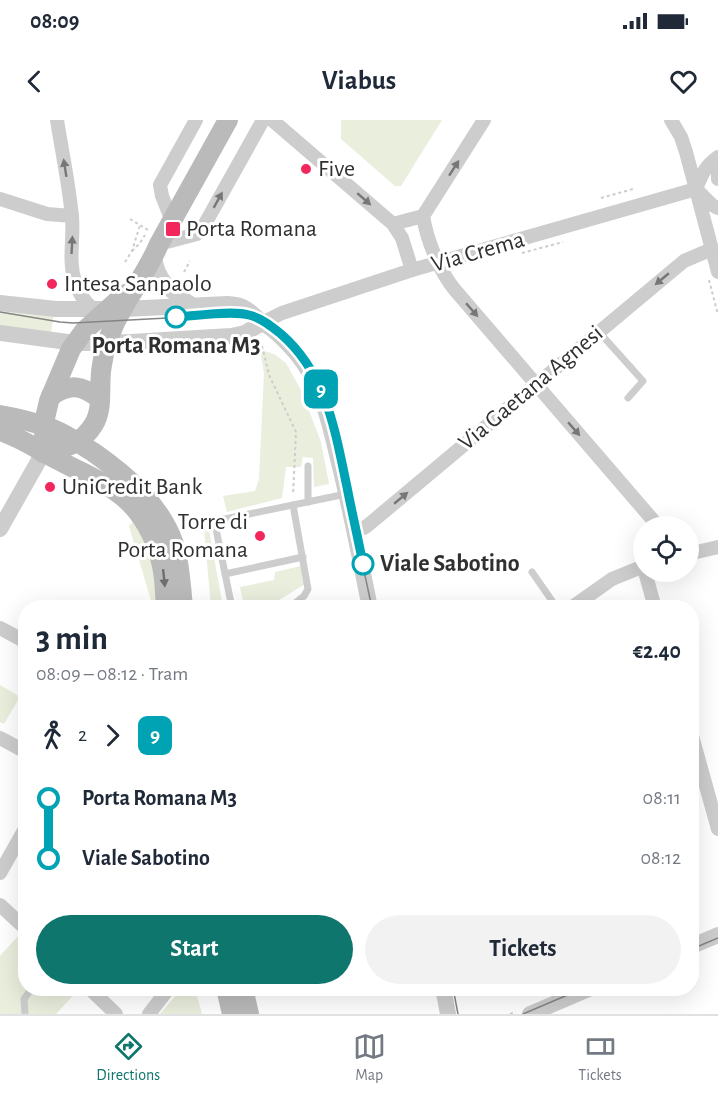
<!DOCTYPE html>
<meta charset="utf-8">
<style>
:root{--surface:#fff;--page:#f2f2f3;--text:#1f2937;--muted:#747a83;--line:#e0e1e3;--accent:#0f766e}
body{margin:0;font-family:"Alegreya Sans",sans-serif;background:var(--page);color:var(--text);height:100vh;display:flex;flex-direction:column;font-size:22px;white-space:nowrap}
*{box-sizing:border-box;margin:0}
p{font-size:20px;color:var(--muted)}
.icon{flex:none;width:33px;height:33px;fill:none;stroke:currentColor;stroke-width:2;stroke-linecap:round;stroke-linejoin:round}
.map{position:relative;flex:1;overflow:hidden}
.panel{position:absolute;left:18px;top:480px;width:681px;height:396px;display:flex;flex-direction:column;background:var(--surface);border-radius:24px;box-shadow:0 6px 24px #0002}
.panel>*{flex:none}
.badge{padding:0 12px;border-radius:9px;font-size:21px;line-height:39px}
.buttons{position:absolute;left:633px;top:396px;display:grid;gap:12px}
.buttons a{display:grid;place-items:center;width:66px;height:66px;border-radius:50%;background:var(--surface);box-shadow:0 6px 24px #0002;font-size:30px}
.map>.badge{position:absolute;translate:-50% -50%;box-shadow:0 0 0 3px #fff}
.legs{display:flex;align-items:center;gap:9px;height:66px;padding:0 18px;font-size:20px}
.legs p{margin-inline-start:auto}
.head{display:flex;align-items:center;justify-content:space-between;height:102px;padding:0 18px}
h1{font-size:33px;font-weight:600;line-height:45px}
.action{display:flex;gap:12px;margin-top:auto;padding:12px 18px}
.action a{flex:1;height:69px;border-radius:36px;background:var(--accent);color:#fff;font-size:24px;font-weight:600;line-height:69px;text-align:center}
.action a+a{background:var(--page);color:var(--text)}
ul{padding:0 18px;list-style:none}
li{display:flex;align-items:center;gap:21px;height:60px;font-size:22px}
li i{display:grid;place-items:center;width:9px;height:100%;margin:0 8px;background:currentColor}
li i::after{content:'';width:15px;height:15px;margin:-8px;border:4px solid;border-radius:50%;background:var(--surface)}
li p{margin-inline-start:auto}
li:first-child i{background:linear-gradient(#0000 50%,currentColor 0)}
li:last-child i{background:linear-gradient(currentColor 50%,#0000 0)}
.status{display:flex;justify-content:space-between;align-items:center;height:42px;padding:0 30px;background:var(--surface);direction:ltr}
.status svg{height:16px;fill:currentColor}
header{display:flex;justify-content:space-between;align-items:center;height:78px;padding:0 18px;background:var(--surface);font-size:27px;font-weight:600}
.tab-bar{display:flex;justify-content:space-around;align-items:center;height:84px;border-top:2px solid var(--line);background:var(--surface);font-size:16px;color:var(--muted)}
.tab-bar a{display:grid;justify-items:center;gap:3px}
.tab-bar .active{color:var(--accent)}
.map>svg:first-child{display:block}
.green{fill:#e9eedd}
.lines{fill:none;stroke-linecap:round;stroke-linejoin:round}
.path{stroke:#cdcdcd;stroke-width:2;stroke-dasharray:3 3;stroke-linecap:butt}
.service{stroke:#cdcdcd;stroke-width:7}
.minor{stroke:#cdcdcd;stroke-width:14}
.tertiary{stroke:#cdcdcd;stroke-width:16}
.secondary{stroke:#bababa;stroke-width:20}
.tram{stroke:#858585;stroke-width:1.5}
.oneway{fill:#777}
.oneway2{fill:#6e6e6e}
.line-1-casing{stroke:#fff;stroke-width:14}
.line-1{stroke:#00a3b4;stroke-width:9}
.poi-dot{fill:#f2285c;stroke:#fff;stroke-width:2}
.stop-1-dot{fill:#fff;stroke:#00a3b4;stroke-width:3}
.labels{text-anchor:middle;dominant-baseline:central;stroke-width:6;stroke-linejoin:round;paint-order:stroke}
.poi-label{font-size:24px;fill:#303030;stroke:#fff;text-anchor:start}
.street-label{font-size:24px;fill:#303030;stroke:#fff}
.stop-label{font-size:24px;font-weight:bold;fill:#303030;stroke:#fff}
</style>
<div class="status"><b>08:09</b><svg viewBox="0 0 49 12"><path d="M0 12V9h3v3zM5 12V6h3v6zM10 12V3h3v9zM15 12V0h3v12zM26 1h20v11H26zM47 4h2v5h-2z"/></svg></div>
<header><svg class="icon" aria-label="back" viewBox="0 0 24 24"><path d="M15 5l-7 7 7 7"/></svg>Viabus<svg class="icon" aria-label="heart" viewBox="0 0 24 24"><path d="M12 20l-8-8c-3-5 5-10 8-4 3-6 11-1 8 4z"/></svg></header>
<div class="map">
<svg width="718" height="894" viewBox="0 0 718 894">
<rect width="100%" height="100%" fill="#fff"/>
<g class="green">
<polygon points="341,0 442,0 401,66 395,66 341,19"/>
<polygon points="0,186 54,193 51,213 0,206"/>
<polygon points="260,230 274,234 286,243 302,272 321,322 329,364 314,367 313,338 303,337 301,347 286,347 282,378 227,392 223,376 255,371 259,359 264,253"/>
<polygon points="214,395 211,399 209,410 223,487 211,487 203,398"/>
<polygon points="134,401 150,428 160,487 153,487 129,406"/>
<polygon points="301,446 305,464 268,487 244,487 240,467 274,460 275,452"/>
<polygon points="0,565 20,577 4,604 0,602"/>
<polygon points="20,814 25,820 26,868 79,869 56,894 0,894 0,836"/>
<polygon points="182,868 195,869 202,894 160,894"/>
</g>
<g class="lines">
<g class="path">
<polyline points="601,78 633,69"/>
<polyline points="130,99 148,110"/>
<polyline points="132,131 140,123 145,115"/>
<polyline points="522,133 563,122"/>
<polyline points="125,142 132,131 140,105"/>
<polyline points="184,152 190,141"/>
<polyline points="709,160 718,195"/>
<polyline points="262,226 269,255 296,312 293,375"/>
<polyline points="510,894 516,892"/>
</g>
<g class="service">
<polyline points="599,212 643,261 628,278"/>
<polyline points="308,346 308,382"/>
<polyline points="532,452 557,488"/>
<polyline points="225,454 303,437"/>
<polyline points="232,488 216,409 216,403 220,400 346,374"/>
<polyline points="289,488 304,476 308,469 293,385"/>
<polyline points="25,894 24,879 32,868"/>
</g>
<g class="minor">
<path d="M57,0C62,32 69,64 72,97C74,118 68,141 75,162C78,173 84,181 93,189"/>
<polyline points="272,0 393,104 402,118 412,150"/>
<path d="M484,0L423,96C427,120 439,151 455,170L658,406"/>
<polyline points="671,0 681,17 686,32 718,152"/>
<polyline points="718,48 718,59"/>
<path d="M696,69C701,56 705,46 718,37"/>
<polyline points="698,71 712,85 718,88"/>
<polyline points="0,79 47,94 72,96"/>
<polyline points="172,101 162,76 160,65 196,0"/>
<polyline points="393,104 423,96"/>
<polyline points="159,124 197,114 201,111 263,0"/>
<polyline points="262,203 282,193 412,150 696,69"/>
<polyline points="354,413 367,406 684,141 712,129"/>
<polyline points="688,434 718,427"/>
<polyline points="645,452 655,488"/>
<polyline points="571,488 612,459 644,446"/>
<polyline points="0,508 26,522"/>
<polyline points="692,616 718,709"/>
<polyline points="0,618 26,632"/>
<polyline points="0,753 26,707"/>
<polyline points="0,785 26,809"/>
<polyline points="89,868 116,894"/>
<polyline points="149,894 169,868"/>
</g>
<g class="tertiary">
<path d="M154,137C157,161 172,173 192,185"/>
<path d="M0,183L56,189H124L227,184C247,185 248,191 262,202C265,205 269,207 273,210C281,216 289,225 296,233C322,264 330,305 339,343C351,391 360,439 370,488"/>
<polyline points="0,213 75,223 90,223 131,222 231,216 245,213 262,203"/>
<polyline points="0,409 43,333"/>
<polyline points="692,826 718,815"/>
<polyline points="443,868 448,894"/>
<polyline points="530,894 591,868"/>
</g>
<g class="secondary">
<path d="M51,276C70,263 82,265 100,279"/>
<path d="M0,295C18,298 37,303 53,309C68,315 80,324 93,332C126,355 160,384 174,424C180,444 181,466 183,488"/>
<path d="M0,311C22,318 41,332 62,342C80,352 101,360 118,373C141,389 157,419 162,446C165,460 165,474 166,488"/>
<polyline points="44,318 45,298 49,281 71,229 84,211 125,174"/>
<path d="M43,333C65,328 81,325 94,304C104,287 98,264 102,245C104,231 108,218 114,205C127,177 147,153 159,124L228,0"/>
<polyline points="226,868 232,894"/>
<polyline points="243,868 249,894"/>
</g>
<g class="tram">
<path d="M0,192L60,202L73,203L243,194C286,200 315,253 329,289L372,488"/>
<polyline points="692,829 718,818"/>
<polyline points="453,868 458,894"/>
<polyline points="523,894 584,868"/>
</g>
</g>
<defs><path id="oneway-solid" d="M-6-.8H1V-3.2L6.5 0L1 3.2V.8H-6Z" transform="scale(1.5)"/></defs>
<g class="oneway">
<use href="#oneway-solid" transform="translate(65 48) rotate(-99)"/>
<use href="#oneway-solid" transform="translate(454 48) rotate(-57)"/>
<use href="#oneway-solid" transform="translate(364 79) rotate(41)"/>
<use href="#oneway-solid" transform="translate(218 80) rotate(-61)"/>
<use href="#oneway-solid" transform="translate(72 125) rotate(-87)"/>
<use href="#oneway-solid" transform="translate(662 159) rotate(140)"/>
<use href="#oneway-solid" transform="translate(472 190) rotate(49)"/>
<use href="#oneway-solid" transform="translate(574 309) rotate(49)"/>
<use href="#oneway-solid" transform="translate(401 378) rotate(-40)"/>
</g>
<use class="oneway2" href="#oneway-solid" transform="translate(164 458) rotate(84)"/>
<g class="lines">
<defs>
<path id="line-1" d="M176,197C195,196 232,190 249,195C261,198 271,206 281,214C327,254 335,311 347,367C352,393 358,418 363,444"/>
</defs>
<use href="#line-1" class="line-1-casing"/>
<use href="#line-1" class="line-1"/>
</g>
<g class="poi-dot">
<circle cx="306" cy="49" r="6"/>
<rect x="165" y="101" width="16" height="16" rx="3"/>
<circle cx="52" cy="164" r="6"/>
<circle cx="50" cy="367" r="6"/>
<circle cx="260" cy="416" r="6"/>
</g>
<g class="stop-1-dot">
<circle cx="176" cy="197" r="10"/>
<circle cx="363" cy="444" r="10"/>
</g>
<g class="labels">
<g class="poi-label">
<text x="318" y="49">Five</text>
<text x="186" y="109">Porta Romana</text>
<text x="64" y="164">Intesa Sanpaolo</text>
<text x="62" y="367">UniCredit Bank</text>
<text x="248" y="402" text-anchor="end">Torre di<tspan x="248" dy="28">Porta Romana</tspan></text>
</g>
<g class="street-label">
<text transform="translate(478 132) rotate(-16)">Via Crema</text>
<text transform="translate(531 268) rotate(-40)">Via Gaetana Agnesi</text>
</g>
<g class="stop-label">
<text x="176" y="226">Porta Romana M3</text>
<text x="380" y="444" text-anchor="start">Viale Sabotino</text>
</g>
</g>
</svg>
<div class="buttons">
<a><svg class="icon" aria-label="locate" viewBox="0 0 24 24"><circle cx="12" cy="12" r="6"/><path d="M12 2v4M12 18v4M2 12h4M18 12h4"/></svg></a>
</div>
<b class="badge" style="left:321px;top:269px;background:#00a3b4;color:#fff">9</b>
<section class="panel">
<div class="head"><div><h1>3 min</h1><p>08:09 – 08:12 · Tram</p></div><b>€2.40</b></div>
<div class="legs"><svg class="icon" aria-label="walk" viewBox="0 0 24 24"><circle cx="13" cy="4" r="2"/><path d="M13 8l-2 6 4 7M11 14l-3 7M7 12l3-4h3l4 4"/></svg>2<svg class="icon" aria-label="forward" viewBox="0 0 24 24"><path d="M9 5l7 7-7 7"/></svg><b class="badge" style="background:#00a3b4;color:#fff">9</b></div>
<ul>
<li><i style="color:#00a3b4"></i><b>Porta Romana M3</b><p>08:11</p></li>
<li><i style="color:#00a3b4"></i><b>Viale Sabotino</b><p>08:12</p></li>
</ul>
<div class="action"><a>Start</a><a>Tickets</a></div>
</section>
</div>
<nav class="tab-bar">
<a class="active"><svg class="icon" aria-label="directions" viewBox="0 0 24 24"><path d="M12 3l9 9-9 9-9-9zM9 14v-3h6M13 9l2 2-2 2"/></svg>Directions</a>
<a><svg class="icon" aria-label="map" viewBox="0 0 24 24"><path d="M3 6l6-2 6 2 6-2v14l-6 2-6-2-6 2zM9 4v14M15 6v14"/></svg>Map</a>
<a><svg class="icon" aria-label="tickets" viewBox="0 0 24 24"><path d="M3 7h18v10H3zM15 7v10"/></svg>Tickets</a>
</nav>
